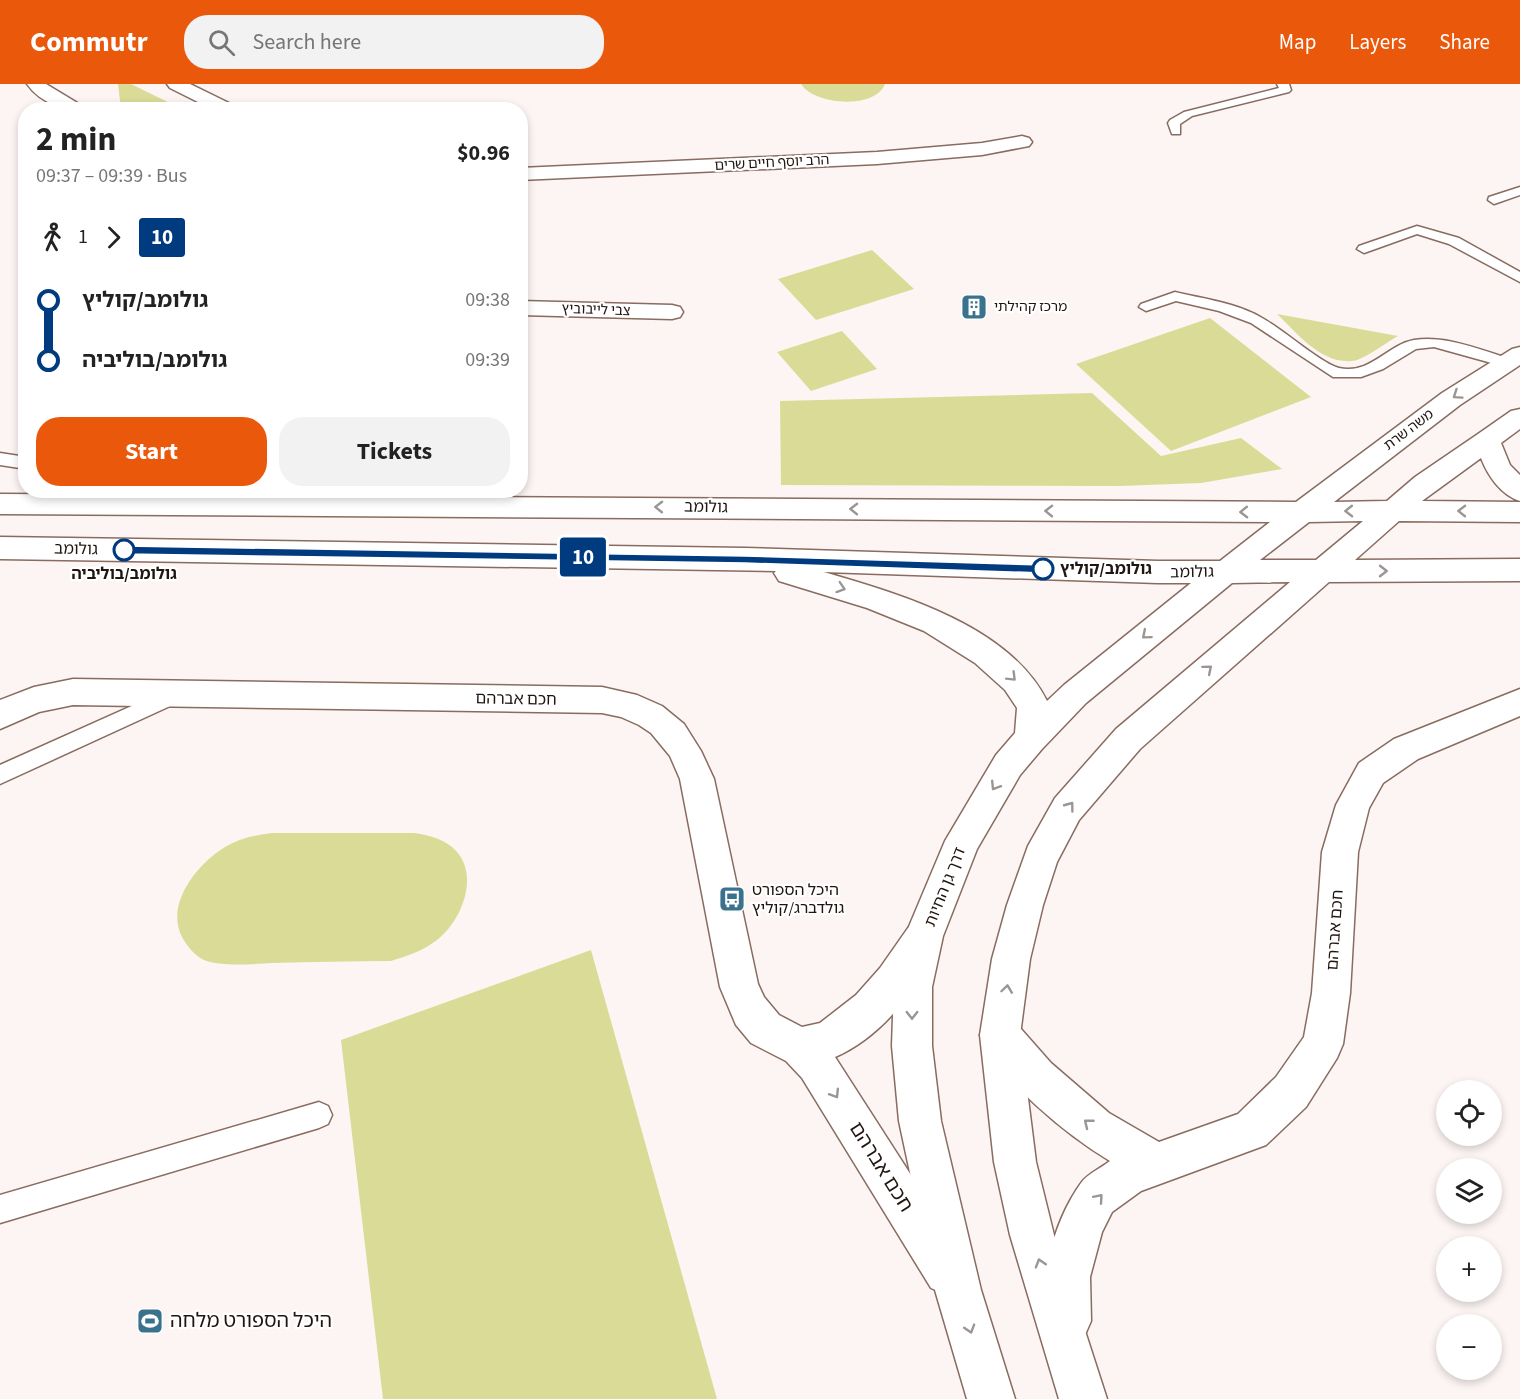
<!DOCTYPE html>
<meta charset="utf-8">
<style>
:root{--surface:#fff;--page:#f2f2f2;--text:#222;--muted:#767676;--accent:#ea580c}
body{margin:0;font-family:"Source Sans 3","Noto Sans Hebrew",sans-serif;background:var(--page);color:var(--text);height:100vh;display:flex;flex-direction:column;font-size:22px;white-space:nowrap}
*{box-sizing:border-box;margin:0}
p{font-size:20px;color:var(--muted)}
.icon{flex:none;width:33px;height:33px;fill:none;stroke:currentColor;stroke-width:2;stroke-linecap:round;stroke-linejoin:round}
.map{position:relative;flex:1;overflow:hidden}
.sheet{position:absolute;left:18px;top:18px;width:510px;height:396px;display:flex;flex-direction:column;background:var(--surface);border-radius:24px;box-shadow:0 3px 9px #0003}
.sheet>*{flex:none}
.badge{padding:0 12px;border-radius:4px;font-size:21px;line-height:39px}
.controls{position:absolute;left:1436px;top:996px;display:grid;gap:12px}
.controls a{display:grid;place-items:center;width:66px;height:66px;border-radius:50%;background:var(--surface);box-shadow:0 3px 9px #0003;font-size:30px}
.map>.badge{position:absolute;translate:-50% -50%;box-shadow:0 0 0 3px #fff}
.legs{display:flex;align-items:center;gap:9px;height:66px;padding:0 18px;font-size:20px}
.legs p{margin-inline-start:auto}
.head{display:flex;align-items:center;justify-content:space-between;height:102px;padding:0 18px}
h1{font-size:33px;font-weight:700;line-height:45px}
.primary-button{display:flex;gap:12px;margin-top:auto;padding:12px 18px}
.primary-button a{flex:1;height:69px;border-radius:24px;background:var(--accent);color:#fff;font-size:24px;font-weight:700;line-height:69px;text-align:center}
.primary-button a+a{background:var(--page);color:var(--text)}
ul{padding:0 18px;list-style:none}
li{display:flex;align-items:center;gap:21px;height:60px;font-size:22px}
li i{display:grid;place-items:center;width:9px;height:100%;margin:0 8px;background:currentColor}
li i::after{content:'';width:15px;height:15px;margin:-8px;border:4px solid;border-radius:50%;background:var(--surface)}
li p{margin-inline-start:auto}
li:first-child i{background:linear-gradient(#0000 50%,currentColor 0)}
li:last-child i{background:linear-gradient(currentColor 50%,#0000 0)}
header{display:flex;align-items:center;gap:36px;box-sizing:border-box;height:84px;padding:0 30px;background:var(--accent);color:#fff}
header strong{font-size:28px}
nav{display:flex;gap:33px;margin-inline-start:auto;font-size:21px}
.search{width:420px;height:54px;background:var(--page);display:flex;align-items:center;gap:15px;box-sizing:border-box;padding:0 21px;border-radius:24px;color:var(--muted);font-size:22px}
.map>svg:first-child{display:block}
.green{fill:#dbdb98}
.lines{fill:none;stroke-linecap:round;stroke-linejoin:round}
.lane-casing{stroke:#896b60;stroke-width:3}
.street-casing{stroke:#896b60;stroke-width:3}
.secondary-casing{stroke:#896b60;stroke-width:3}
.lane{fill:#fff;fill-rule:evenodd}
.street{fill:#fff;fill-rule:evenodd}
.secondary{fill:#fff;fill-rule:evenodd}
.oneway{stroke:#9b9694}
.line-1{fill:#003b80;stroke:#fff;stroke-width:1.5}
.stop-1-dot{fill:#fff;stroke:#003b80;stroke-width:3}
.labels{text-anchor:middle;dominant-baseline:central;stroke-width:4.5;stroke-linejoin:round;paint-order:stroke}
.far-street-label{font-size:14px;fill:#201511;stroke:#fff}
.far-poi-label{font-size:14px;fill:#201511;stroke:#fff;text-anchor:start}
.street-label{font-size:16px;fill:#201511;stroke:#fff}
.stop-label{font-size:16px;font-weight:bold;fill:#201511;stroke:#fff;text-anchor:start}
.poi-label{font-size:16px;fill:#201511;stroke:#fff;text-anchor:start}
.near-street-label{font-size:20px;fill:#201511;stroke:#fff}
.near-poi-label{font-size:20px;fill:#201511;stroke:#fff;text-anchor:start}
</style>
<header>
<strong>Commutr</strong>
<div class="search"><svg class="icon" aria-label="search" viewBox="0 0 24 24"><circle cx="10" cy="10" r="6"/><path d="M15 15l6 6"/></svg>Search here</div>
<nav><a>Map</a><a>Layers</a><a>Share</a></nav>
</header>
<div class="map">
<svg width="1520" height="1315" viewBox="0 0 1520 1315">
<rect width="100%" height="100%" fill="#fcf5f3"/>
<g class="green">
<polygon points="118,0 131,0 182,25 121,25"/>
<path d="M801,0H885C875,26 814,21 801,0Z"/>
<polygon points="872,166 914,205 816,236 778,195"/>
<path d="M1277,230L1398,252C1387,258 1362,277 1352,277C1321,280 1297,249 1277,230Z"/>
<polygon points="1210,234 1311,313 1171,367 1076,280"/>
<polygon points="842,247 877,285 811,307 777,268"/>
<polygon points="1092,309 1161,372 1241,354 1282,385 1201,399 1120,402 781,401 780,317"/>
<path d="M272,749H414C428,751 441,754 452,763C482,788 462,837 437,856C423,867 407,872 391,877C351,877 312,878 272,879C253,880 222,883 204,876C195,872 187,862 182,853C165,820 197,780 225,763C240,754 256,751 272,749Z"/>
<polygon points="591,866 717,1315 383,1315 341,956"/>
</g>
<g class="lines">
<defs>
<g id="lane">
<polygon points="1277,0 1289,0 1291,6 1289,8 1192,32 1180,40 1180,50 1172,50 1168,39 1170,36 1184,28 1279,4"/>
<polygon points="1520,103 1520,111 1494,120 1488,116 1489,113"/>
<polygon points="1417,142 1459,154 1520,188 1520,198 1449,160 1417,150 1364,169 1357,165 1359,162"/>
<path d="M1175,208C1204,215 1237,219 1262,234C1281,244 1322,280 1339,284C1370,291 1387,261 1414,256C1446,251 1480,266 1511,275L1514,278L1506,283L1434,263L1416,265L1383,285L1361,293H1333L1251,239L1219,227L1176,217L1146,227L1139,223L1141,220Z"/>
<polygon points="0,369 26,373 26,385 0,381"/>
<path d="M252,406C281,406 315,402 344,411L347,415L344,419L338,421L260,412L254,410Z"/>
<polygon points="174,603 181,605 184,611 181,617 0,700 0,681"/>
<polygon points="319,1018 328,1022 332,1031 328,1040 319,1044 0,1139 0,1111"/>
</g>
<g id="street">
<path d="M27,0H46L89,26C65,26 42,21 27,0Z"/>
<polygon points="167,0 190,0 235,22 238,26 214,26 170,4"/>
<polygon points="1022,52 1029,54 1032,58 1029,62 982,71 877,80 520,96 520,84 877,68 982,59"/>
<polygon points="520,217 672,221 680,223 683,228 680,233 672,235 520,231"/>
<path d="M73,595L602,603L637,611L662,622L684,640L701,667L714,695L758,900L764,913L779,931L802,943L820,939L856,911L880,884L908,844L921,839L934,844L940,857C920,903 882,953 835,973L963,1172L970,1188L963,1204L947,1211L931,1204L802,994L786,977L751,959L736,941L720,903L680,695L670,672L651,649L639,641L621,633L602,629L73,621L39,628L0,645V616L34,603Z"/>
<path d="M1520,605V632L1418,675L1383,699L1369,724L1358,768L1350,909L1343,960L1337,974L1306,1023L1266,1061L1141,1107L1112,1128L1102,1148L1090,1193L1091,1237L1084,1253L1068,1260L1052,1253C1033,1209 1053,1138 1081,1099C1087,1090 1101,1084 1110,1077C1068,1052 999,996 980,951L986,937L1000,931L1014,937L1051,979L1109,1029L1159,1058L1238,1030L1276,993L1304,953L1312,909L1322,768L1336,721L1359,679L1394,655Z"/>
</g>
<path id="secondary" d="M1520,263V281L1460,321L1334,418L1387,417L1415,393L1478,350L1511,327L1520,325V345L1501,359L1510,381L1520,391V417C1501,411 1488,392 1481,374L1422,417L1520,418V438L1399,437L1355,476L1520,475V497L1329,498L1140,665L1079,736L1057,778L1043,821L1030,875L1020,951L1036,1078L1054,1151L1107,1315H1059L1010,1151L994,1078L980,951L992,875L1007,821L1028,762L1055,714L1116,645L1290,498L1232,499L1086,619L1042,665L1020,691L977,765L943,852L932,903V962L941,1037L981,1206L1015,1315H967L935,1206L899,1037L892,962L894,903L905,852L945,757L996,671L1015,649L1017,624L1005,606L975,579L924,547L867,524L779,497L774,489L776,487L0,475V453L745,464L1158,477H1220L1270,438L0,430V410L1296,418L1442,309L1512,265ZM1363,437L1316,476H1260L1309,438ZM824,488L1158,499H1191L1064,601L1047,617C1009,541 899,510 824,488Z"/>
</defs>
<use href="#lane" class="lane-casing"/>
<use href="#street" class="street-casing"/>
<use href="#secondary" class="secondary-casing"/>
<use href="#lane" class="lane"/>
<use href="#street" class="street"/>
<use href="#secondary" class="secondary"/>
</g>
<defs><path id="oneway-chevron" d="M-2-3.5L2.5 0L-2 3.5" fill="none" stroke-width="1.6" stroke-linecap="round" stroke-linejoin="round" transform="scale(1.5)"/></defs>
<g class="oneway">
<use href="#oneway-chevron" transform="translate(1457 311) rotate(146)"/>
<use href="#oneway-chevron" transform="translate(659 423) rotate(-179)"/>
<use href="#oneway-chevron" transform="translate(854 425) rotate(-179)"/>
<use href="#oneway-chevron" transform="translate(1049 427) rotate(-179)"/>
<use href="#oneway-chevron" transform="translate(1349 427) rotate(179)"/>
<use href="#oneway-chevron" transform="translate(1462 427) rotate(-179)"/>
<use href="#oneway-chevron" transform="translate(1244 428) rotate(179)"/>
<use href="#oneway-chevron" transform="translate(1383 487)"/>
<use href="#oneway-chevron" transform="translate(841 504) rotate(18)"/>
<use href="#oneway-chevron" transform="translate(1146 551) rotate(140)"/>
<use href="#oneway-chevron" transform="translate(1208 585) rotate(-40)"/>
<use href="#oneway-chevron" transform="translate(1012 593) rotate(45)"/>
<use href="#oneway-chevron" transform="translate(995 702) rotate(122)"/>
<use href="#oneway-chevron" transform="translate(1070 722) rotate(-53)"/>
<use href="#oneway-chevron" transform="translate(1007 905) rotate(-82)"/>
<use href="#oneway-chevron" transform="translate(912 931) rotate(90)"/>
<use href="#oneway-chevron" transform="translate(835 1010) rotate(58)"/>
<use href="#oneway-chevron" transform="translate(1088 1039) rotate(-141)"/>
<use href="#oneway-chevron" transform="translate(1099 1114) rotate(-49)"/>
<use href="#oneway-chevron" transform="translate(1040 1179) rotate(-107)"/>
<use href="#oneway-chevron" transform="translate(970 1245) rotate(73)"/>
</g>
<polygon class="line-1" points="124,462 745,472 1043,481 1048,485 1043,489 745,479 124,470 118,466"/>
<defs>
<symbol id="building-square" viewBox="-11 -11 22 22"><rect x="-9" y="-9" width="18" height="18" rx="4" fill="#3a718c" stroke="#fff"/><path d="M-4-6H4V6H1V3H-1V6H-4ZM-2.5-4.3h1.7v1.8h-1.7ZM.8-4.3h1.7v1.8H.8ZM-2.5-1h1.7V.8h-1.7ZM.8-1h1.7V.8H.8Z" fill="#fff"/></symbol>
<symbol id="bus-square" viewBox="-11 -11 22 22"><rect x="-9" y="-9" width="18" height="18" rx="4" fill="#3a718c" stroke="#fff"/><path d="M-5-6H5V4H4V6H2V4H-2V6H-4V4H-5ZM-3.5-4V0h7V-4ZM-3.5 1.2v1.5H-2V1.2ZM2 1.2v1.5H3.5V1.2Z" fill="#fff"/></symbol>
<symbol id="stadium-square" viewBox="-11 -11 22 22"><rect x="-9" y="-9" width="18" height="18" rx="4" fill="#3a718c" stroke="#fff"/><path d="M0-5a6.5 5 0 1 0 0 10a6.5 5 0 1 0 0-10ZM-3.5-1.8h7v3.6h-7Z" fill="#fff"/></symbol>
</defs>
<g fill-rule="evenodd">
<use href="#building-square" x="959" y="208" width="30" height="30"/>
<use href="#bus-square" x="717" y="800" width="30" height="30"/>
<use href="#stadium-square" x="135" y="1222" width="30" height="30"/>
</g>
<g class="stop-1-dot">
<circle cx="124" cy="466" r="10"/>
<circle cx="1043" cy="485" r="10"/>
</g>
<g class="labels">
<g class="far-street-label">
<text transform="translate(772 79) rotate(-3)">הרב יוסף חיים שרים</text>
<text transform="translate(596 226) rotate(2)">צבי לייבוביץ</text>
<text transform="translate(1409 346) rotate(-37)">משה שרת</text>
</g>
<g class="far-poi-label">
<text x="994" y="223">מרכז קהילתי</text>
</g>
<g class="street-label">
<text transform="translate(706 423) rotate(1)">גולומב</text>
<text transform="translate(76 465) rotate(1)">גולומב</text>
<text transform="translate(1192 488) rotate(-1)">גולומב</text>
<text transform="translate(516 615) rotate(1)">חכם אברהם</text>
<text transform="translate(945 803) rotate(-68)">דרך גן החיות</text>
<text transform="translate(1335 846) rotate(-86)">חכם אברהם</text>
</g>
<g class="stop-label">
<text x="1060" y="485">גולומב/קוליץ</text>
<text x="124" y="490" text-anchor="middle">גולומב/בוליביה</text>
</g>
<g class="poi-label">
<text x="752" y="806">היכל הספורט<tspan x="752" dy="18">גולדברג/קוליץ</tspan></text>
</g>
<g class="near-street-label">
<text transform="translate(881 1083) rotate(58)">חכם אברהם</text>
</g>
<g class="near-poi-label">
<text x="170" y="1237">היכל הספורט מלחה</text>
</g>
</g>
</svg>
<div class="controls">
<a><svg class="icon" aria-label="locate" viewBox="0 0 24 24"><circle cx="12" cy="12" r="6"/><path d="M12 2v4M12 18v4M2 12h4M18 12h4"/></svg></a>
<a><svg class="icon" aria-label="layers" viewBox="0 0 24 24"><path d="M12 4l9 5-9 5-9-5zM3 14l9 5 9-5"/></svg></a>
<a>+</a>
<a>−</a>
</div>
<b class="badge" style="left:583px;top:473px;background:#003b80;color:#fff">10</b>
<section class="sheet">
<div class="head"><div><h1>2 min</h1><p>09:37 – 09:39 · Bus</p></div><b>$0.96</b></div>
<div class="legs"><svg class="icon" aria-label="walk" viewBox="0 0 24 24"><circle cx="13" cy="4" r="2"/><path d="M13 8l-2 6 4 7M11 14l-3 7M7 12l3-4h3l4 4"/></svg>1<svg class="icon" aria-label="forward" viewBox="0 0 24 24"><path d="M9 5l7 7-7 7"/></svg><b class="badge" style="background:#003b80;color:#fff">10</b></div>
<ul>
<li><i style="color:#003b80"></i><b>גולומב/קוליץ</b><p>09:38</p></li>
<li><i style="color:#003b80"></i><b>גולומב/בוליביה</b><p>09:39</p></li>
</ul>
<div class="primary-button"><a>Start</a><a>Tickets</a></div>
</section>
</div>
